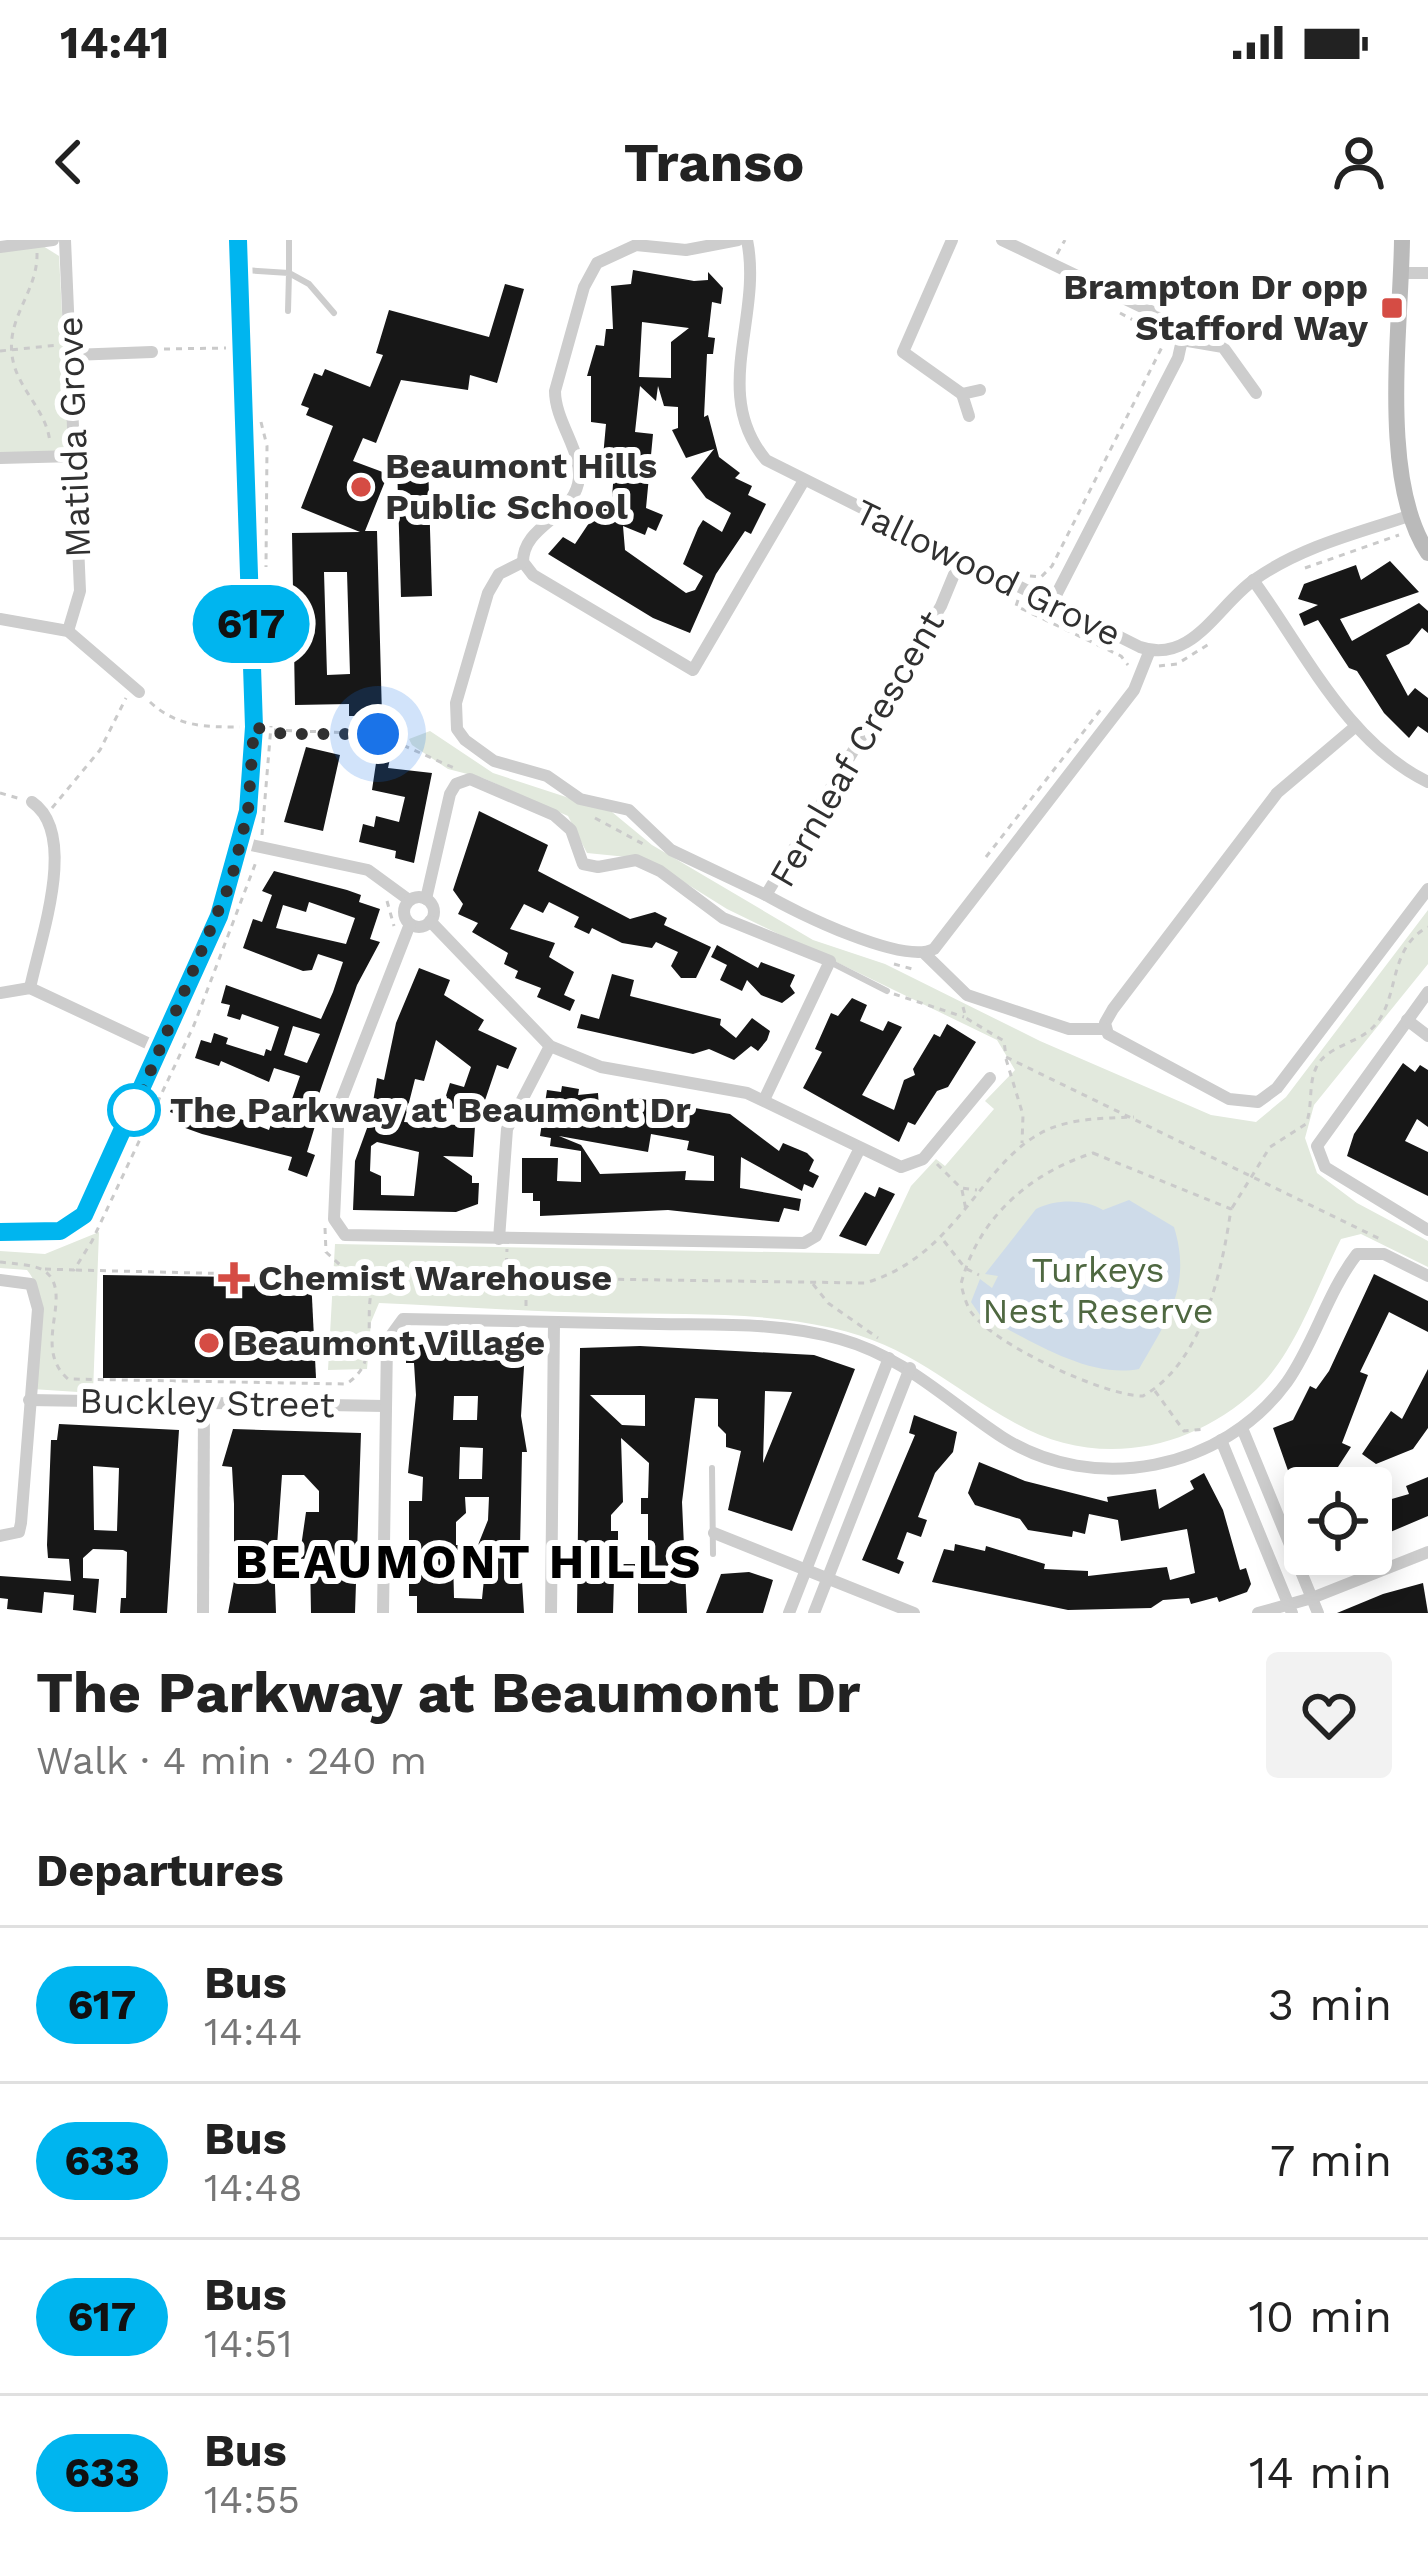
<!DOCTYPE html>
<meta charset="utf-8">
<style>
:root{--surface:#fff;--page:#f2f2f2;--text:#222;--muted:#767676;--line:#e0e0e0}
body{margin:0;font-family:"Work Sans",sans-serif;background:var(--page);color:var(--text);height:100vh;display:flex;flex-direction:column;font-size:45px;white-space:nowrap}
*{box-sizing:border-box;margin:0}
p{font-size:39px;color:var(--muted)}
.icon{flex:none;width:66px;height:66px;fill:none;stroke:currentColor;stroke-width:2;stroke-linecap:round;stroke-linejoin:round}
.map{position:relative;height:1373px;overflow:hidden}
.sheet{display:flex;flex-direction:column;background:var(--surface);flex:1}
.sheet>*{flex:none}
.badge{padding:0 24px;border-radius:39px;font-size:42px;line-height:78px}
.fabs{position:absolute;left:1284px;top:1227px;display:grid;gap:24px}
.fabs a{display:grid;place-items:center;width:108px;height:108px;border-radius:12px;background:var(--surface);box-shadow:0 6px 30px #0003;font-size:60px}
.you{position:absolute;width:60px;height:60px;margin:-30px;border:9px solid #fff;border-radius:50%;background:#1a73e8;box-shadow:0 0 0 18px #1a73e833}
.map>.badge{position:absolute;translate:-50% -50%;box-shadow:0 0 0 6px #fff}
h2{padding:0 36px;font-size:45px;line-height:108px}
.round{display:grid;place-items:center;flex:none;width:126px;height:126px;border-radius:12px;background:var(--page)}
.summary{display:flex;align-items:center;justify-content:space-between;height:204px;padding:0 36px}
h1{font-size:57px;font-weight:700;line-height:90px}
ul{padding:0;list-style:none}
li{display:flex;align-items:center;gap:36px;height:156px;padding:0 36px;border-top:3px solid var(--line)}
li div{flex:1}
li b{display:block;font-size:45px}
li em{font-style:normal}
li .badge{min-width:132px;font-weight:700;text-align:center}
.status{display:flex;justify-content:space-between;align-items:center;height:84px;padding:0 60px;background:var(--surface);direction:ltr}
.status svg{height:33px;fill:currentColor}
header{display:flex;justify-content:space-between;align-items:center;height:156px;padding:0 36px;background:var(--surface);font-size:54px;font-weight:700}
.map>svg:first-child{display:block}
.green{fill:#e2e9dd}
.water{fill:#cedbe9}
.building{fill:#171717;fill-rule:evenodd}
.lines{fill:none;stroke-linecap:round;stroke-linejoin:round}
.path{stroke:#cacaca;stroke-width:3;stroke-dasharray:6 6;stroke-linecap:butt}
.lane{stroke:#cdcdcd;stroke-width:6}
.street{stroke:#cdcdcd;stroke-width:12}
.secondary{stroke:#bababa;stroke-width:16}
.line-casing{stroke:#fff;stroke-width:27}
.line{stroke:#00b5ef;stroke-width:18}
.walk{stroke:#303030;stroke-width:12;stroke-dasharray:0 21.6}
.poi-dot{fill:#d54c44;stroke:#fff;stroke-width:4.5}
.stop-dot{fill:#fff;stroke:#00b5ef;stroke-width:6}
.labels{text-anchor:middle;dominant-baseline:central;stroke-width:12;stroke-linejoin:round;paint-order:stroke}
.poi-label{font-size:36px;font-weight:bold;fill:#303030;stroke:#fff;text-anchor:start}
.street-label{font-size:36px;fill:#303030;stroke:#fff}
.stop-label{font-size:36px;font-weight:bold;fill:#303030;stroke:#fff;text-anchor:start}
.park-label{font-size:36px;fill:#4f6841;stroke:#fff}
.district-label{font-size:48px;font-weight:bold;letter-spacing:3px;fill:#000;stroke:#fff}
</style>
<div class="status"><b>14:41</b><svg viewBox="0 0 49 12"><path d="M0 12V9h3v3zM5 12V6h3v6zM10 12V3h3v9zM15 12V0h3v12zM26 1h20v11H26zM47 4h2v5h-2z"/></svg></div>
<header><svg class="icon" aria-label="back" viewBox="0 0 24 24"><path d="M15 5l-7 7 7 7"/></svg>Transo<svg class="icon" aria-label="person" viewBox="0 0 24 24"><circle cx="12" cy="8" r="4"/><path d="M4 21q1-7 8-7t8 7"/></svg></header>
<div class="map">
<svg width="1428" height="1373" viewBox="0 0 1428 1373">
<rect width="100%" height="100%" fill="#fff"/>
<g class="green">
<polygon points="43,6 59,16 69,208 64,213 0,213 0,12"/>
<path d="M430,491L493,533L612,572L652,605L813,700L885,724L1040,801L1211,875L1256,882L1286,857L1428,670V724L1314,865L1305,898L1317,933L1357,963L1428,1001V1027L1361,994L1341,999C1317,1046 1296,1112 1257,1149C1190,1212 1095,1229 1015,1183C948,1146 910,1105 832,1088C757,1071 682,1075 606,1073C530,1072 455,1066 379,1063L371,1082L367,1129L328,1130L335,1004L879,1014L911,946L936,919L945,926L994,869L985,861L1015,830L997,800L727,669L647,619L587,613L568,576L483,538L448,529L412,505L409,499Z"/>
<path d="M99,992L93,1153L32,1149C36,1112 53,1062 27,1030L0,1028V1011L45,1014Z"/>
</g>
<path class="water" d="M1129,960L1174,987C1192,1045 1168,1079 1139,1129C1086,1139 1026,1097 980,1075L971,1062L980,1039L992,1048L998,1036L985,1034L1036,969C1056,959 1085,959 1103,970Z"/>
<g class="building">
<path d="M633,30L694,41L708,40V32L723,48L721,64L712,62L708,97L715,98L713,114H707L704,177L708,175L719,217L740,233L735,238L752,246L748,255L766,264L751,294L745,291L716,334L690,393L653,378L548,314L563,297L575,304L601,265L611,271L615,218L603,217L606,184L591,182V136H587L596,105L604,106L606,89H613L611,46L631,44ZM642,82L689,88L671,102V138L639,137ZM640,146L656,161L658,146L664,166L678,167V188L672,190L686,218L714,209L691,238L706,258L731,273L722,292L703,280L698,288L683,324L703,336L695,350L686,353L625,310L623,286L645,295L648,287L656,291L663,275L646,268L653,194L635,192Z"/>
<path d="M505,44L524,49L497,143L470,135L468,150L401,140L376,203L363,198L353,221L388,234L365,291H377L382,476H349V464L295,465L292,293L360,292L301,268L333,186L306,175L309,168L301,165L314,133L322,136L325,129L370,147L383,115L376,113L389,70L489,97ZM324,332H347L350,434L327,435Z"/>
<polygon points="428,222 432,356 401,357 397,224"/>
<polygon points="1390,321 1419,352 1340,379 1352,401 1419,363 1428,371 1428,393 1422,388 1409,404 1386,415 1408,456 1415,448 1428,458 1428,493 1418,486 1409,498 1384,473 1357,431 1349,428 1318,380 1304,386 1299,374 1318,365 1298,359 1304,344 1356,325 1361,340"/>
<polygon points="379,503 393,504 388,528 432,533 414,623 395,618 396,611 359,602 363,584 374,587 376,576 399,582 405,557 372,550"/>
<polygon points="306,507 340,515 323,591 284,582"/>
<polygon points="479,571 548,605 538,631 630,679 655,672 667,678 664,685 711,707 696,738 681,738 671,726 678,712 656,702 652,708 622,703 592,688 589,694 574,687 579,677 549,662 543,673 524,664 510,689 555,703 549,717 574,732 564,755 575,760 570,771 537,757 541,748 515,738 518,731 504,724 508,713 472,692 478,683 458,674 463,664 453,650"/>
<path d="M274,631L347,650L361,655L359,662L380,669L370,699L380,702L357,745L309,883L315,886L307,912L315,915L307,937L288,930L292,917L202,894L177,885L180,876L170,872L176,854L269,890L272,881L283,885L300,836L274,828L269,842L221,821L219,826L195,818L201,800L211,803L214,793L228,798L226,804L264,816L266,809L271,811L279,787L242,774L240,780L227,776L230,765L221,763L226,745L321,779L333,752L343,722L318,714L312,730L303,731L243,708L253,679L262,682L272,655L262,651ZM309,662L355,678L346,704L276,688L283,665L306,672ZM293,786L320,794L307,823L284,815Z"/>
<polygon points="717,705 758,728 761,722 795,735 790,746 795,753 782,763 761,755 747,740 742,751 720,740 727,725 711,717"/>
<path d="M419,728L450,740L444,755L484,780L478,790L517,808L508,829L497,825L479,878L443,865L450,843L464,847L471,827L436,800L424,841L415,839L404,882L475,886L473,917L443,916L472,936V943H479L478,964L456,972L353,970L355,921L370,880L377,838L384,840L396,783ZM377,902L419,912L414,956L381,955V936L370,931L371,906Z"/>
<polygon points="612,734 634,740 630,756 721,779 720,785 736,798 752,778 770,791 767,800 758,811 751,806 734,820 709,809 693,814 577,788 581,774 599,779"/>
<polygon points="852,758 867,765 860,781 883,791 888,781 902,787 862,855 894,870 904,840 915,835 913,829 934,794 940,797 947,784 976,802 948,847 937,851 915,885 908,882 899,902 803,848 822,812 815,809 831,773 838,776"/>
<polygon points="1403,823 1415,832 1420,825 1428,830 1428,887 1417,879 1405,901 1428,912 1428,956 1347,916 1354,894"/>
<path d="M562,846L579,849L578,855L598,853L599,868L606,871L628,868L630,857L730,874L779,911L783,903L807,913L814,920L809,931L819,936L813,948L804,944L802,951L741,917L740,948L801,959L799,971L784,968L779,982L668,970L540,976V961H533V953H522V918H558L557,941L581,942V911L550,906L551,898L540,896L547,850L561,852ZM651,894L689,901L687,910L714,916V941L685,940L686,931L600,934L581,905L559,896L648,912Z"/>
<polygon points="879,947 895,954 866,1006 839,996 865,952 875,957"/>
<polygon points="1374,1034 1428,1061 1428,1092 1389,1072 1360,1132 1368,1135 1342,1203 1351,1207 1338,1227 1346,1248 1305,1248 1304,1276 1273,1188 1293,1180 1310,1146 1316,1149 1329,1131"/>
<polygon points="103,1035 311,1038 316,1138 103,1138"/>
<path d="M424,1104L513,1105V1110H525L521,1176L527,1212H522L520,1309L524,1373H417V1356H409V1261H422L423,1237L408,1233L416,1155L414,1123H406V1108ZM454,1156H478L477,1180H453ZM460,1207L483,1208L482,1239H459ZM465,1257H489L488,1280L478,1305H456V1282L466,1273ZM453,1316L486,1319L482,1359L454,1358Z"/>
<path d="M640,1106L814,1115L855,1129L792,1291L728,1270L741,1211L726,1207V1194L718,1186V1159L695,1158L682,1262L687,1373H638V1339L614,1338L613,1373H577L580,1108ZM765,1151L792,1152L763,1223ZM590,1155H645V1186L622,1185ZM621,1198L649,1223L648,1258H641V1274H648V1303H638V1324H610V1302H618V1291H611V1275L623,1262Z"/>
<polygon points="1428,1129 1428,1188 1413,1209 1376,1224 1362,1214 1391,1171 1402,1179"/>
<polygon points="914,1175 957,1192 953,1212 935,1233 918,1277 927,1280 921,1297 907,1292 897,1319 904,1322 899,1334 862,1320 915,1195 909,1193"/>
<path d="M59,1184L179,1190L167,1373H120L121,1358H126L127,1312L123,1310L93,1309L83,1318V1338L99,1339L96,1373L73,1370L74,1355L44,1352L42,1373L7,1369L8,1359L0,1358V1336L71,1341L69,1319L48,1318L47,1305L51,1200H57ZM93,1226L119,1228L117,1291L94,1290Z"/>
<path d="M233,1189L361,1193L355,1373H311L310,1319L274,1318L276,1373H228L234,1341V1264L232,1227L222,1226ZM282,1235H304L319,1251V1272H306L301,1307L277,1306Z"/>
<polygon points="979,1222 1025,1241 1108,1262 1107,1257 1156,1249 1159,1269 1194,1249 1190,1241 1204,1233 1223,1270 1240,1330 1246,1328 1251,1344 1247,1352 1219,1362 1217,1357 1191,1364 1189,1358 1163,1360 1151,1368 1068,1370 932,1342 944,1309 954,1311 955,1304 985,1311 986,1306 1045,1324 1044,1329 1088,1331 1088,1336 1167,1327 1170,1340 1195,1333 1187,1289 1121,1301 1118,1280 1089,1274 1085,1294 1073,1291 1072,1297 1028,1290 1020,1279 975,1265 968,1253"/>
<polygon points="1428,1237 1428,1276 1388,1293 1385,1301 1371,1307 1371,1265 1409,1254 1406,1246"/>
<polygon points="749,1332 773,1340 763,1373 706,1373 721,1334"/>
<polygon points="1423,1343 1428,1373 1337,1373 1383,1354"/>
</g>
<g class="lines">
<g class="path">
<path d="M37,13C38,51 7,76 12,115C16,149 48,170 50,204"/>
<polyline points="1057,14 1065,0"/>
<polyline points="1120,73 1159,94"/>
<polyline points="164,109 226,108"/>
<polyline points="0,111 58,105"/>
<polyline points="261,182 267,206 266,327"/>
<polyline points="1305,328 1399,295"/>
<polyline points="1030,336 1041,337 1052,326 1165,101"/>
<polyline points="1018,360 1016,366 1121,416 1128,425"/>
<polyline points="1159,426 1177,424 1209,404"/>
<path d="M150,462C177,487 205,487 240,487"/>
<polyline points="274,490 378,494 454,528"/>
<polyline points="0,553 21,559"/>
<polyline points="52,568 100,510 126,458"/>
<polyline points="595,578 645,605"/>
<polyline points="262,595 271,486"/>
<polyline points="986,617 1102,468"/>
<polyline points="387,661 394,686"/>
<polyline points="894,724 916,730"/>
<polyline points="894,754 964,777"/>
<polyline points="963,767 966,778 1004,801 1006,817 1380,999"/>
<polyline points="1006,819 1023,875 1022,903"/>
<path d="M1093,913L1231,969C1222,1031 1203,1122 1143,1156C1104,1156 993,1104 971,1072C966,1064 963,1053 961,1044C978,978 1030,933 1093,913Z"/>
<polyline points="937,924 961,948 977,950"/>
<polyline points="962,950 966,970"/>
<path d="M1232,968L1270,907L1306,884C1313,866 1308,845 1316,828C1326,805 1360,804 1376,784C1400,755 1388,708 1428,687"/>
<polyline points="325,988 326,1012 350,1034 392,1036"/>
<polyline points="944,1001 965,1028 979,1035"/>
<path d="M0,1022C13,1024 36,1024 46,1032C74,1056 31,1107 68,1139L346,1144C379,1124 365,1086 371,1053L394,1036L865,1043C968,1013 984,901 1068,883C1089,878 1112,878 1134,877"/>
<polyline points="45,1029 74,1030 92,1001 194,785 256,622"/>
<polyline points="76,1030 322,1036 332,1049 349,1035"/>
<polyline points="506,1036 507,1009"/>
<polyline points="813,1044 828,1063 878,1098"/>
<polyline points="526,1066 526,1040"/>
<polyline points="1155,1151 1184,1191 1206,1189"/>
</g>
<g class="lane">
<polyline points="289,0 289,33 309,44 334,73"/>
<polyline points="244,30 289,33 288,71"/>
<polyline points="832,723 887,751"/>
<polyline points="712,1228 713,1314"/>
</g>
<g class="street">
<polyline points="65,0 80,351 68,391"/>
<path d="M738,0L686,10L636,5L597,23L584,47L555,151C555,183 585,214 578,244C570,278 523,286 523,322L533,335L693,430L803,242"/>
<path d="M747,0C763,77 710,153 766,220L1140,407C1192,425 1218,365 1254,340C1300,307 1357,293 1409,276"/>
<polyline points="952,0 903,112 962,154"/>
<polyline points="1002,0 1163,77 1182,100 1178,118 1052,363"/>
<polyline points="0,7 53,0"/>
<polyline points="1401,33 1428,33"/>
<polyline points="1182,100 1223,107 1256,153"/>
<polyline points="72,115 152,112"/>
<polyline points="969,176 962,154 980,150"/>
<polyline points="0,218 75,216"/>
<path d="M960,320L941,366L766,655C797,673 903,725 934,709L1134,450L1150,410"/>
<polyline points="523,322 499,334 488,353 456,463 457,489 465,500 494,521 547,536 580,559 629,570 671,610 766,655"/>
<path d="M1253,340C1304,410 1347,503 1428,542"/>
<polyline points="0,379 68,391 139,452"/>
<polyline points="1356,486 1277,553 1113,769 1105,783 1108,794 1229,859 1258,862 1277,848 1428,649"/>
<polyline points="242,603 368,630 409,660"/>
<circle cx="419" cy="672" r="15"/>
<polyline points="426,659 450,554 456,544 470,539 554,575 571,590 583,624 598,627 636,620 660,631 723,678 830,721 764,860"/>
<polyline points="430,681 550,806 601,827 747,853 901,927 923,919 990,838"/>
<polyline points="410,684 339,866 334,979 345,995 804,1003 816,996 860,908"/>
<polyline points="925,714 967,755 1069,789 1105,789"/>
<path d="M30,748C40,699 79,594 32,562"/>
<polyline points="1428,752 1317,906 1325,927 1428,990"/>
<polyline points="0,753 30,748 160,809"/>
<polyline points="1407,780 1428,796"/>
<polyline points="499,999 507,889 550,806"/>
<polyline points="0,1040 31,1044 38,1069 21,1283 19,1292 0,1296"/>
<polyline points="29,1160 385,1166"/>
<polyline points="1242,1188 1318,1373"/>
<polyline points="1221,1200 1292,1373"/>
<polyline points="714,1293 914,1373"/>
<polyline points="203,1373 204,1164"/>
<path d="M383,1373L387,1101L403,1079C488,1081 573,1083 658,1084C719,1085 781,1082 840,1099C905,1117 947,1161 1002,1197C1094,1256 1223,1230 1287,1142C1315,1102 1327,1053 1357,1014H1384L1428,1036"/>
<polyline points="551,1373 554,1082"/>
<polyline points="789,1373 889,1118"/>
<polyline points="814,1373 910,1128"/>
<polyline points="1258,1373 1312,1358 1428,1312"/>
</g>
<g class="secondary">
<path d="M1402,0C1401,87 1379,240 1428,313"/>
<polyline points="0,992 60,991 84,975 219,676 248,571 254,487 238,0"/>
</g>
</g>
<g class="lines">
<defs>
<polyline id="line" points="0,992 60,991 84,975 219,676 248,571 254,487 238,0"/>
</defs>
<use href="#line" class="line-casing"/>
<use href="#line" class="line"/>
<polyline class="walk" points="134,870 231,641 248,571 254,487 283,494 378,494"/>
</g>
<g class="poi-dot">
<rect x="1380" y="56" width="24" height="24" rx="6"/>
<circle cx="361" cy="247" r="12"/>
<path d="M228 1020h12v12h12v12h-12v12h-12v-12h-12v-12h12z"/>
<circle cx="209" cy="1103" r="12"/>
</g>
<circle class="stop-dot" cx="134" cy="870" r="24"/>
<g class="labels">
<g class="poi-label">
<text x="1368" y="47" text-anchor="end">Brampton Dr opp<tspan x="1368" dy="41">Stafford Way</tspan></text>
<text x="385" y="226">Beaumont Hills<tspan x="385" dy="41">Public School</tspan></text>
<text x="258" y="1038">Chemist Warehouse</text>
<text x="233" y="1103">Beaumont Village</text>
</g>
<g class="street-label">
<text transform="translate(74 197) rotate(-92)">Matilda Grove</text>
<text transform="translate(988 333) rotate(26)">Tallowood Grove</text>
<text transform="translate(857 509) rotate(-60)">Fernleaf Crescent</text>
<text transform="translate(207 1163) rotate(1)">Buckley Street</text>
</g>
<g class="stop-label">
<text x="170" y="870">The Parkway at Beaumont Dr</text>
</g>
<g class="park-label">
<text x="1098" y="1030">Turkeys<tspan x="1098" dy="41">Nest Reserve</tspan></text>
</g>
<g class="district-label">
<text x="469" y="1321">BEAUMONT HILLS</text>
</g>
</g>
</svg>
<div class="fabs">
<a><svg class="icon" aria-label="locate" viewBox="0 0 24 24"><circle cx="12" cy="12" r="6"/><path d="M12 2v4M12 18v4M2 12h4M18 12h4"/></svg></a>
</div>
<div class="you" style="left:378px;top:494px"></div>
<b class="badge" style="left:251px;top:384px;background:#00b5ef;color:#111">617</b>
</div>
<section class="sheet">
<div class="summary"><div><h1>The Parkway at Beaumont Dr</h1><p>Walk · 4 min · 240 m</p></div><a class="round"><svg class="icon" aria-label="heart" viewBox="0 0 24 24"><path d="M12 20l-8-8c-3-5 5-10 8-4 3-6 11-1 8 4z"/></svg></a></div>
<h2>Departures</h2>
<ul>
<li><span class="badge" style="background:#00b5ef;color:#111">617</span><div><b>Bus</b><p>14:44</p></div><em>3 min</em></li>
<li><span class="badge" style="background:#00b5ef;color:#111">633</span><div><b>Bus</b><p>14:48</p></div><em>7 min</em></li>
<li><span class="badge" style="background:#00b5ef;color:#111">617</span><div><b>Bus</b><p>14:51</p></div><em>10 min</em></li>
<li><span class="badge" style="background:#00b5ef;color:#111">633</span><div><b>Bus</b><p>14:55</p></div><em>14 min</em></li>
</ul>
</section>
